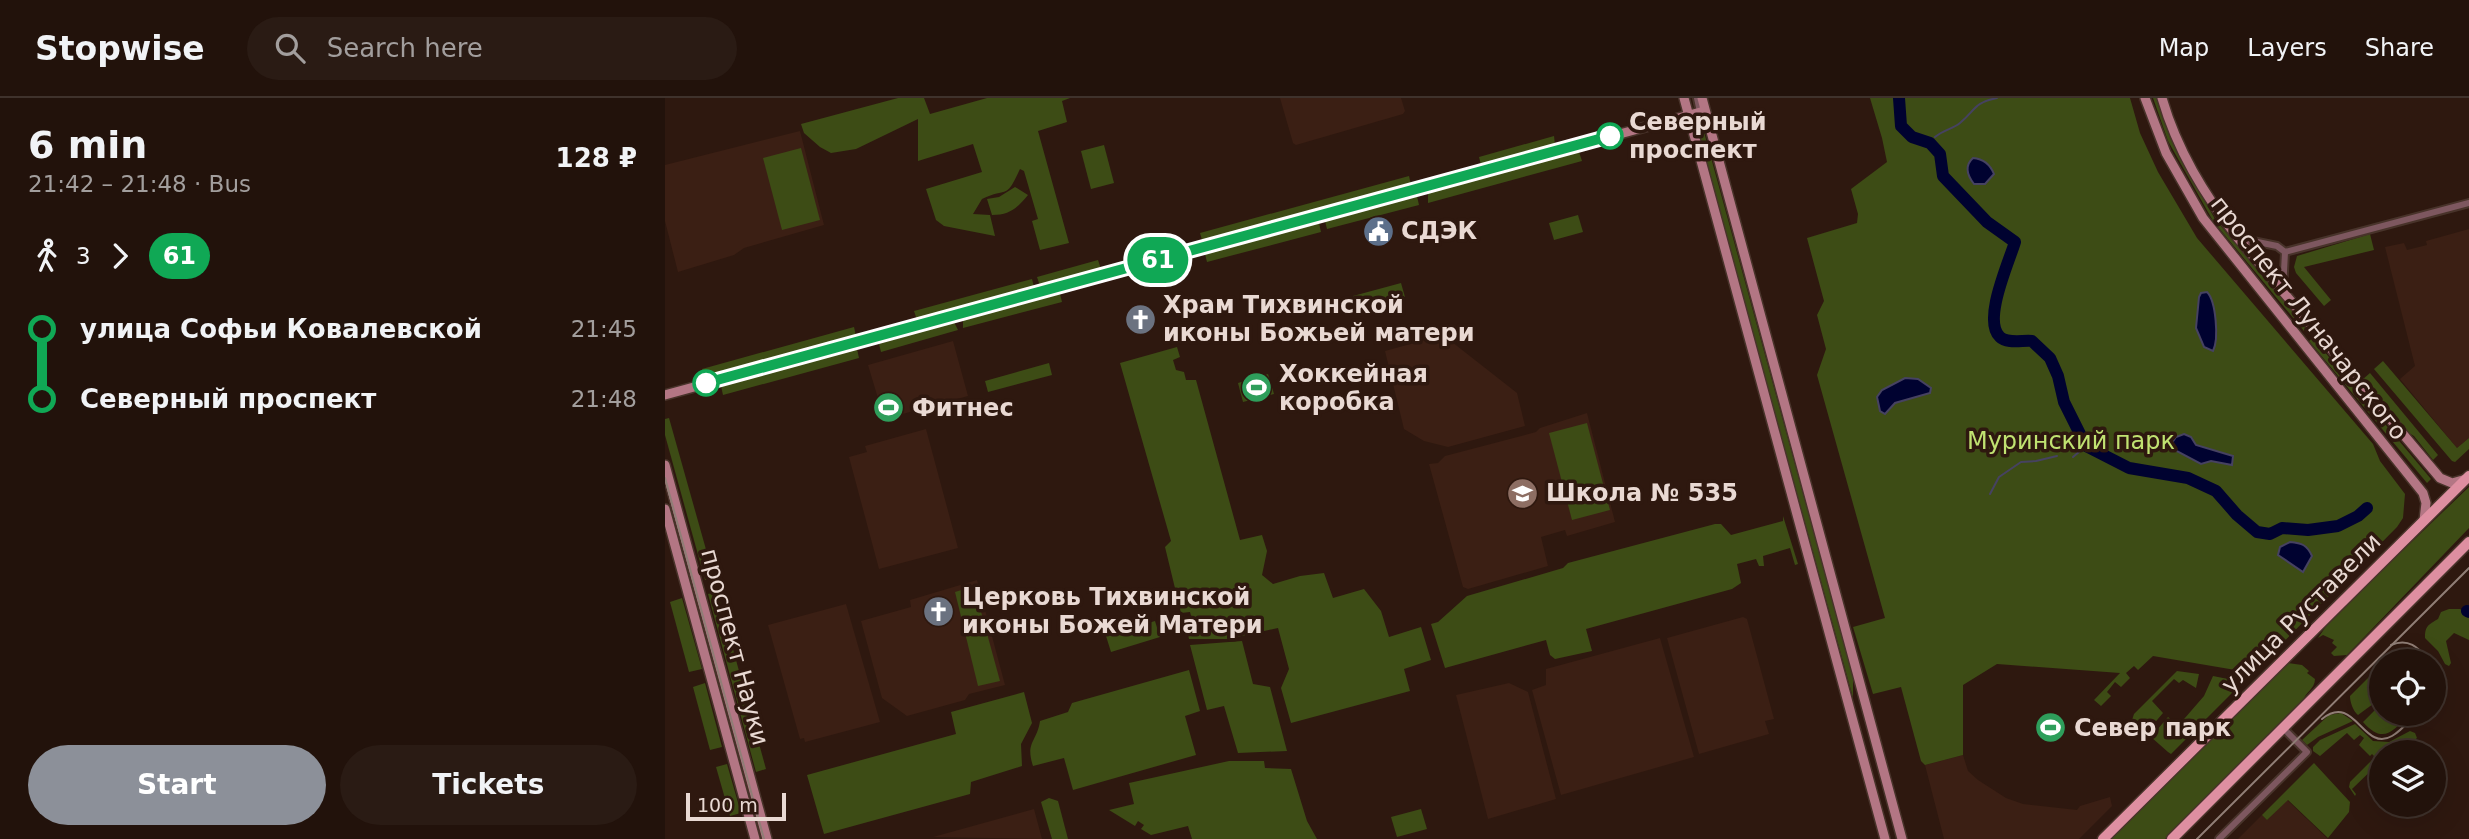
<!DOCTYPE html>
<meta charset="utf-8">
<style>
:root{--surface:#22120b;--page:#2a1b14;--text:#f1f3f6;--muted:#a29e9d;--line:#3f322c;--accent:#8c9099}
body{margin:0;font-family:"DejaVu Sans",sans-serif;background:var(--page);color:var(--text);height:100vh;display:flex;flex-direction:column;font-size:26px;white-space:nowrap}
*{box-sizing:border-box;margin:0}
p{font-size:23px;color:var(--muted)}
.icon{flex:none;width:38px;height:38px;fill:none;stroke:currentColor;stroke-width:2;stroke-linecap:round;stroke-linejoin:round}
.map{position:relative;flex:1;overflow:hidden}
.side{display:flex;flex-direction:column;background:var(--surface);width:665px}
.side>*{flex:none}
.badge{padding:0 14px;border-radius:23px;font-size:24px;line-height:46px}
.fabs{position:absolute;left:1704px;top:551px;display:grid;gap:14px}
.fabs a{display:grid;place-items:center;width:77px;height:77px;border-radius:50%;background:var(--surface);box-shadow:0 7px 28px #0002,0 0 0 2px var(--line);font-size:35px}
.scale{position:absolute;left:21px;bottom:18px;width:100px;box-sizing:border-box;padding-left:7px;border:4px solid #e9d9d3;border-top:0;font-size:19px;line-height:24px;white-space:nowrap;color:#e9d9d3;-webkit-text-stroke:5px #2e180f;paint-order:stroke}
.map>.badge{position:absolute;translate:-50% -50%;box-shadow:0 0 0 4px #fff}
.legs{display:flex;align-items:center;gap:10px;height:77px;padding:0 28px;font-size:23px}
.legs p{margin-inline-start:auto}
.overview{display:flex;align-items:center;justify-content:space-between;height:119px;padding:0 28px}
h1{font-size:38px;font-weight:600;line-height:52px}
.button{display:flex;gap:14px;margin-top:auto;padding:14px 28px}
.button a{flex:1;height:80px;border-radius:42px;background:var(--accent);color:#fff;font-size:28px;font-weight:600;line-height:80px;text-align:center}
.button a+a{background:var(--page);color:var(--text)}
ul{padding:0 28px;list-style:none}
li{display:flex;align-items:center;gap:24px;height:70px;font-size:26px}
li i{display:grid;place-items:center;width:10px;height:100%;margin:0 9px;background:currentColor}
li i::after{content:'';width:18px;height:18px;margin:-9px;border:5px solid;border-radius:50%;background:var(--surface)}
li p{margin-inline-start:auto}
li:first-child i{background:linear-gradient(#0000 50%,currentColor 0)}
li:last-child i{background:linear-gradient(currentColor 50%,#0000 0)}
header{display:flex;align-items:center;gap:42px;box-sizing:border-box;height:98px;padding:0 35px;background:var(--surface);border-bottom:2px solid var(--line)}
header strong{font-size:33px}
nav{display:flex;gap:38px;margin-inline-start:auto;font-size:24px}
.search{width:490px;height:63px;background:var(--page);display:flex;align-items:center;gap:18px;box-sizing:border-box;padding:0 24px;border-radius:38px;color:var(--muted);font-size:26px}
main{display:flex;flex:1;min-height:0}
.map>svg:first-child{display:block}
.built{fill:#3b1f14}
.green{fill:#3d4c15}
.water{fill:#000230;stroke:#464261;stroke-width:2}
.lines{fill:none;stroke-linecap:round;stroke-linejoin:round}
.stream{stroke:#464261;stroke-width:2}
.river{stroke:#000230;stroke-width:12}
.street-casing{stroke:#48332a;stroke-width:10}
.secondary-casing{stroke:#48332a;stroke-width:12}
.primary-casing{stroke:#48332a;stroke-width:13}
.street{stroke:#7d575f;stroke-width:6}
.secondary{stroke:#b37684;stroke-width:9}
.primary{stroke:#de8fa1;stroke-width:10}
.tram{stroke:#907e76;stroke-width:2}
.line-1-casing{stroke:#fff;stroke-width:16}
.line-1{stroke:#10a855;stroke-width:10}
.stop-1-dot{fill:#fff;stroke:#10a855;stroke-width:3.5}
.labels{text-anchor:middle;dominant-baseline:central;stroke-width:7;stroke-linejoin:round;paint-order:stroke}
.stop-label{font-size:24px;font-weight:bold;fill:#e9d9d3;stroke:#2e180f;text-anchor:start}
.poi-label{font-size:24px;font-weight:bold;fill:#e9d9d3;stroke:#2e180f;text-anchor:start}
.street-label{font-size:24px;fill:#e9d9d3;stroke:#2e180f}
.park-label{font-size:24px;fill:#c0e271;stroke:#2e180f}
</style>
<header>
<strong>Stopwise</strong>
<div class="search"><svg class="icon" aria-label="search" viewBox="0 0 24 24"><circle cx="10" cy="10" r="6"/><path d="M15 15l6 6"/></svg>Search here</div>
<nav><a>Map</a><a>Layers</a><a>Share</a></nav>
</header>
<main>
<section class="side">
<div class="overview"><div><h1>6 min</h1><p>21:42 – 21:48 · Bus</p></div><b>128 ₽</b></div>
<div class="legs"><svg class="icon" aria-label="walk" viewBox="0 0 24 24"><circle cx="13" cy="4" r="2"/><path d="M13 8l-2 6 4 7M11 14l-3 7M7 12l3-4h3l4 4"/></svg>3<svg class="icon" aria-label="forward" viewBox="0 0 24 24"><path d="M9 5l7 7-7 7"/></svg><b class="badge" style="background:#10a855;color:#fff">61</b></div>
<ul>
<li><i style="color:#10a855"></i><b>улица Софьи Ковалевской</b><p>21:45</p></li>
<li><i style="color:#10a855"></i><b>Северный проспект</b><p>21:48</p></li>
</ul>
<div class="button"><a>Start</a><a>Tickets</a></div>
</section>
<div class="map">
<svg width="1804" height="741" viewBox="0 0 1804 741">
<rect width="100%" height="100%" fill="#2e180f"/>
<g class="built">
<polygon points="615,0 736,0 740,13 738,16 631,47 628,45"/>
<polygon points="135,33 159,127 79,150 69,157 13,174 0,123 0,67"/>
<polygon points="1804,131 1804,340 1792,350 1735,281 1750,268 1720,149 1739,145 1742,152 1762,147 1761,143"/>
<polygon points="778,237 852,295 860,328 783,349 759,343 739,331 720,253"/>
<polygon points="288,243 303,298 223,320 218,317 203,267"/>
<polygon points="922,315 950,424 902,438 900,432 876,439 883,468 803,491 798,489 764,366 773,365 780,358 871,334 875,330"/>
<polygon points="261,331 293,450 214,471 184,359 202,354 200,348"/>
<polygon points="312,482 340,587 304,596 300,602 242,618 217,600 196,523 246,509 245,502"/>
<polygon points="181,506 215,624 140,644 139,640 135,641 103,527"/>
<polygon points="1078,519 1082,521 1109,621 1100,623 1104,636 1034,656 1002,540"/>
<polygon points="995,540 1029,659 896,697 867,592 881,587 881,571"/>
<polygon points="844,585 863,594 891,701 823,721 791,597"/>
<polygon points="1298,657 1303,673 1313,682 1341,700 1358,706 1412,712 1415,708 1445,699 1447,708 1414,741 1279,741 1260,667"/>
<polygon points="1622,702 1663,741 1573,741 1597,717 1602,722"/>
<polygon points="369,711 377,741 268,739"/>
</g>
<g class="green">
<path d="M233,0H259L265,16L322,0H405L397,3L402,24L373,33L404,145L375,152L367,123L373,121L359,73L355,71C340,103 344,88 317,101L308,116L325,117L330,138L279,128L271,122L261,91L317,74L308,46L253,63V21L191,51L166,55L155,49L139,35L136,26Z"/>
<polygon points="1205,0 1465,0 1475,35 1493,74 1532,140 1708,346 1715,363 1740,396 1738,420 1732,429 1588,575 1488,558 1473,572 1469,568 1461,575 1465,580 1456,589 1450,584 1442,594 1446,598 1436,608 1429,602 1455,575 1332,566 1298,587 1298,657 1260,667 1256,663 1236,589 1208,596 1188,529 1220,520 1152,277 1161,251 1152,217 1159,203 1142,140 1192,125 1193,116 1186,91 1222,64 1217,40"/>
<polygon points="1488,0 1493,0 1515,60 1550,121 1640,228 1639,233 1548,123 1503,43"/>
<polygon points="1039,34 1188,578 1188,600 1033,35"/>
<polygon points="889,38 890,47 816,67 814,59"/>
<polygon points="439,47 449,85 426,91 416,53"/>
<polygon points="136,50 155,122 117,132 98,60"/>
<polygon points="914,54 917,63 763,105 763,95"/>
<polygon points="744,78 746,87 539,143 537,142 535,135"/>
<path d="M350,89L363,97C352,110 345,117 327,117L322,101L334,99Z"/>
<polygon points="752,98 754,107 662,131 660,123"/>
<polygon points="913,117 918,134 889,142 884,125"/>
<polygon points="654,125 656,134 542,164 540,156"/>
<polygon points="1705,136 1709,152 1639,169 1666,202 1659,208 1631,175 1629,169 1632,158"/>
<polygon points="433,162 436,171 375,188 372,179"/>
<polygon points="367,181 369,189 252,222 249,213"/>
<polygon points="736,185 740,199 692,212 688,198"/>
<polygon points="395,196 397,204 298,230 298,222"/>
<polygon points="289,224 293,232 216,254 214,246"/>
<polygon points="189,229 191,238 39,279 37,271"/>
<polygon points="1648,240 1766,381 1762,385 1644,243"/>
<polygon points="512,249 515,259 508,262 511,272 519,274 521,282 531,282 575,442 597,437 602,453 597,477 608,486 635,478 659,475 668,500 699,491 716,513 724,539 756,529 766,562 739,571 745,593 626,625 616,590 624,571 613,530 563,541 524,541 522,532 529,529 525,514 516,515 500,449 506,443 455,265"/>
<polygon points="192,251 194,260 58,297 56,288"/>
<polygon points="1718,263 1792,350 1804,340 1804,351 1790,364 1787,363 1709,271"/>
<polygon points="384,265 387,277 323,294 320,283"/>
<polygon points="1705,275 1773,357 1768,362 1749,338 1737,331 1697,282"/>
<polygon points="603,276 609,296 578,304 573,285"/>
<polygon points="4,320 49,480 40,482 0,337 0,321"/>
<polygon points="922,325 945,412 907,422 884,335"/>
<polygon points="1804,389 1804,430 1682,557 1669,558 1666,555 1672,549 1667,545 1669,542 1658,537 1653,540 1666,521"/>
<polygon points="1118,418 1133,466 1130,467 1125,450 1098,458 1099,468 1094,468 1091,461 1072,466 1076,485 1067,491 921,531 927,553 890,561 885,557 881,542 780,570 766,526 773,524 802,498 898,470 903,465 1050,426 1056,426 1066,437 1118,423"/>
<polygon points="309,488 335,583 313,588 290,494"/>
<polygon points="52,493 101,671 91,674 43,496"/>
<polygon points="17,500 37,571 24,574 5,504"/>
<path d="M1784,511H1795L1804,517V542L1789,535L1781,543L1786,565L1784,568L1780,566L1773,553L1760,540C1760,528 1763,527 1773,521L1776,514Z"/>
<polygon points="490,523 495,539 446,554 441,538"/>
<polygon points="577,543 588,586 605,589 622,653 573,655 559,608 542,612 525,547"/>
<path d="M1623,565L1637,567L1644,573L1642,575L1650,581C1650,591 1640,594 1638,603L1500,741H1446Z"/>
<path d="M1717,566V616H1745C1728,633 1718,647 1698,624L1711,611L1708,606L1693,617C1688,613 1685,604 1685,598Z"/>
<path d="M524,572L535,613L520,618L531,657L408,692L399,660L368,668C360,644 372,644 375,623L403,614L407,605Z"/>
<polygon points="1512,573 1534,576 1531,590 1518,582 1514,585 1509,581 1487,603 1498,615 1481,635 1467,622 1469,616"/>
<polygon points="1548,578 1578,584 1506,656 1503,654 1486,639 1503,619 1513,628 1539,598"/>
<polygon points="40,585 57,649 45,652 28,589"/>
<polygon points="359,594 367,625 356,646 357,668 306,684 305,696 159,736 142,677 291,636 286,614"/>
<polygon points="1676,615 1688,623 1653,639 1642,647 1637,642 1664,617"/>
<polygon points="1690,626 1708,643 1724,644 1745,633 1750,635 1752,640 1747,644 1746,651 1749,654 1717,654 1717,662 1687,691 1691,696 1690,698 1684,689 1685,684 1710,659 1707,656 1705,658 1694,647 1699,640 1695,637 1689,642 1682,635 1655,658 1648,653 1648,649 1655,642"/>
<polygon points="564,663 599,663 600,670 626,671 642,723 652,741 527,741 523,728 486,737 476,731 479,727 473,723 470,728 444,712 469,706 464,685"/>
<polygon points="1649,665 1685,704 1684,714 1663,740 1623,702 1602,722 1597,717"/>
<polygon points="62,666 76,715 65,718 51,669"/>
<polygon points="384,700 393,703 403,741 387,741 376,704"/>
<polygon points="756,711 762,731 732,739 726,719"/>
</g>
<g class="water">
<path d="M1308,60C1319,61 1325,66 1329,76L1320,86H1309C1302,77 1299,68 1308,60Z"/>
<path d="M1542,194C1551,203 1554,241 1548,253L1539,249L1531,230L1534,199L1536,195Z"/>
<polygon points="1240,280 1253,281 1266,290 1265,295 1230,305 1220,316 1215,313 1212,299 1217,292"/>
<polygon points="1519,336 1526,339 1531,347 1568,358 1567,367 1546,363 1536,366 1504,349 1511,339"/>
<path d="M1625,444C1637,445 1642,447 1647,458L1638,474L1613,457L1615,449Z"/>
</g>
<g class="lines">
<g class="stream">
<path d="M1270,39C1278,32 1288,31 1295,25C1311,12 1308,5 1332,0"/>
<polyline points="1265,45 1268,41"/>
<polyline points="1408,359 1421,348"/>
<polyline points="1325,396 1334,379 1356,364 1371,363 1392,358"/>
</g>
<g class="river">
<path d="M1234,0L1236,28L1247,39L1265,45L1275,56L1278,78L1322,124L1350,144C1344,164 1317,223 1335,239C1342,246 1358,242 1367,243L1385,260L1393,278L1399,304L1421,348L1464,370L1523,380L1551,393L1572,417L1592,434L1605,436L1617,430L1643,432L1673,428L1693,418L1702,410"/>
<polyline points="1802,513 1804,514"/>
</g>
<defs>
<g id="street">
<polyline points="1032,0 1035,14"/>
<polyline points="1573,140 1612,148 1620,154 1804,105"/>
<polyline points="1618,193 1620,154"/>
<polyline points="1554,741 1642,654 1618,630"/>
</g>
<g id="secondary">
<polyline points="1019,0 1220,741"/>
<polyline points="1037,0 1237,741"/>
<polyline points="1480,0 1501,55 1538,120 1758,395 1761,405 1759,422"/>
<path d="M1497,0C1512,52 1539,96 1572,139L1775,380L1787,385L1801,381"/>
<polyline points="0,297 1039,13"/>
<polyline points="0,367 102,741"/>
<polyline points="0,411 90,741"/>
</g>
<g id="primary">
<polyline points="1438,741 1804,378"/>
<polyline points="1507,741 1804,444"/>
</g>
</defs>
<use href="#street" class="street-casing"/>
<use href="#secondary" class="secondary-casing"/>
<use href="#primary" class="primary-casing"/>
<use href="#street" class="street"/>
<use href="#secondary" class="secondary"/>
<use href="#primary" class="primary"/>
<g class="tram">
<polyline points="0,380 99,741"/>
<path d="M1726,547C1745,539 1754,551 1766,564"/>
<polyline points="1769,567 1776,583 1769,598"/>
<path d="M1657,621C1690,594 1698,655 1727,638C1736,633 1744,623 1751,616"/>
<polyline points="1532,741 1804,470"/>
</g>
</g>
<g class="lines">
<defs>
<polyline id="line-1" points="41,285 945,38"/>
</defs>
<use href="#line-1" class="line-1-casing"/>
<use href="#line-1" class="line-1"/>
</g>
<defs>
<symbol id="civic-disc" viewBox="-11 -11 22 22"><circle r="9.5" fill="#5c6f8a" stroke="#2e180f"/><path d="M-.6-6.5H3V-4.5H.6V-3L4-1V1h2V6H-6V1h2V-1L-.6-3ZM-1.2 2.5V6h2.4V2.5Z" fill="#fff"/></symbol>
<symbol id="church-disc" viewBox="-11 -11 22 22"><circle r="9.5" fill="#6b7280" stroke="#2e180f"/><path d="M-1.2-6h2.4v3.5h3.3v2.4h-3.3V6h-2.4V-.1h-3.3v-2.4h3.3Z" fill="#fff"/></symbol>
<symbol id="stadium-disc" viewBox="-11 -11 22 22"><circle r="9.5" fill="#2e9e5b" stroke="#2e180f"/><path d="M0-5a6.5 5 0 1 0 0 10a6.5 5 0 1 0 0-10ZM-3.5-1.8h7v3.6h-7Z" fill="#fff"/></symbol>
<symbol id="school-disc" viewBox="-11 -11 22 22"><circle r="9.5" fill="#8d6e63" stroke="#2e180f"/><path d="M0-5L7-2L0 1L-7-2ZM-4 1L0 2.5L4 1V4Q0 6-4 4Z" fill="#fff"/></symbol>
</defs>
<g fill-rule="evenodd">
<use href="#civic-disc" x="696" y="116" width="35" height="35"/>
<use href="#church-disc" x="458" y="204" width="35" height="35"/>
<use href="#stadium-disc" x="574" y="272" width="35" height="35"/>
<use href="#stadium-disc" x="206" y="292" width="35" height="35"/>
<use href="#school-disc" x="840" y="378" width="35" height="35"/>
<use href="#church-disc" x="256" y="496" width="35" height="35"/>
<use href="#stadium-disc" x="1368" y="612" width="35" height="35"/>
</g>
<g class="stop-1-dot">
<circle cx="945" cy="38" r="12"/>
<circle cx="41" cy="285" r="12"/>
</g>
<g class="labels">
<g class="stop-label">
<text x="964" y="24">Северный<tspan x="964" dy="28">проспект</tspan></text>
</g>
<g class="poi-label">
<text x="736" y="133">СДЭК</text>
<text x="498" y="207">Храм Тихвинской<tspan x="498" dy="28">иконы Божьей матери</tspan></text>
<text x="614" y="276">Хоккейная<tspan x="614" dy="28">коробка</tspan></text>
<text x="247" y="310">Фитнес</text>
<text x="881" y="395">Школа № 535</text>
<text x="297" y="499">Церковь Тихвинской<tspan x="297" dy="28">иконы Божей Матери</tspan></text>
<text x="1409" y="630">Север парк</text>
</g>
<g class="street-label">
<text transform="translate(1644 220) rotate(52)">проспект Луначарского</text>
<text transform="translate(1636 515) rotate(-45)">улица Руставели</text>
<text transform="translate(70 549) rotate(75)">проспект Науки</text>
</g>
<g class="park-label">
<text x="1406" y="343">Муринский парк</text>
</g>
</g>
</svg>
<div class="fabs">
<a><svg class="icon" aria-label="locate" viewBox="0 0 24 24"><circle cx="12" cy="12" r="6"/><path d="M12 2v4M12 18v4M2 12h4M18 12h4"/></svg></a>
<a><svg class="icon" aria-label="layers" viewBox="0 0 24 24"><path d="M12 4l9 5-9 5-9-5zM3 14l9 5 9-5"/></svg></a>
</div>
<div class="scale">100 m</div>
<b class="badge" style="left:493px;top:162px;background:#10a855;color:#fff">61</b>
</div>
</main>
